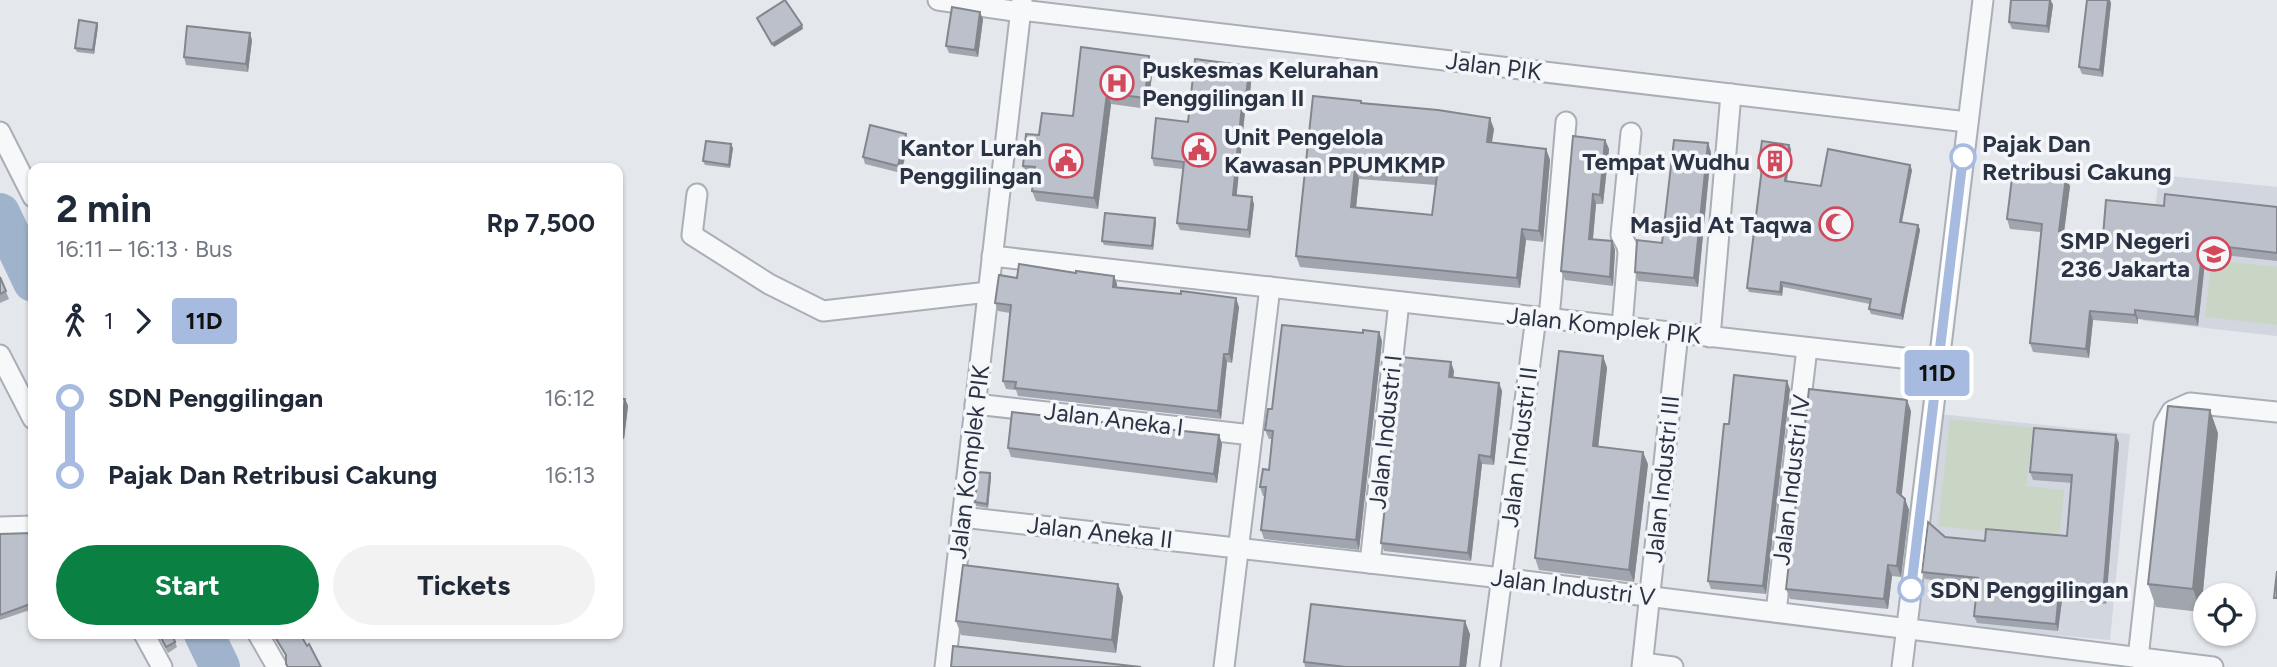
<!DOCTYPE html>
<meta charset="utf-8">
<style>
:root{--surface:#fff;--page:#f2f2f3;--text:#1f2937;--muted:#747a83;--accent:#0b8043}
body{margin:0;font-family:Figtree,sans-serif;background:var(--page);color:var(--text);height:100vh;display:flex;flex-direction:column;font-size:26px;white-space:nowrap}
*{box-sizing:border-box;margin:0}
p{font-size:23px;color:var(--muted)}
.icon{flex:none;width:38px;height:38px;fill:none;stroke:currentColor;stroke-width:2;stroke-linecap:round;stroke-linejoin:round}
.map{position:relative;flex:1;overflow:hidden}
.sheet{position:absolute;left:28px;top:163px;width:595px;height:476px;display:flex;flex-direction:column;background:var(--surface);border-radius:14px;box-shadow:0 2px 5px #0004}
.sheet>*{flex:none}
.badge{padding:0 14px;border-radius:5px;font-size:24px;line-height:46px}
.controls{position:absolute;left:2193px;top:583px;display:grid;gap:14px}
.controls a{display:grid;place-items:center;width:63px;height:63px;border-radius:50%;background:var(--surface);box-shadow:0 2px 5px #0004;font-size:35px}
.map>.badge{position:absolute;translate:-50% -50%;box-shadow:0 0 0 4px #fff}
.legs{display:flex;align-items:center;gap:10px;height:77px;padding:0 28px;font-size:23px}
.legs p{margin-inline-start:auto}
.head{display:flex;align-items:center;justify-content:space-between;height:119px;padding:0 28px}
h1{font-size:38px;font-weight:700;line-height:52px}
.button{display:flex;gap:14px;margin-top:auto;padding:14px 28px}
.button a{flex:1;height:80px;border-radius:42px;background:var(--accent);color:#fff;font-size:28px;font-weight:700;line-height:80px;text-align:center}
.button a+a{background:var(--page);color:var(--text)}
ul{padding:0 28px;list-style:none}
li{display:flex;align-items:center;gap:24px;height:77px;font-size:26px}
li i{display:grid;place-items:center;width:10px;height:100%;margin:0 9px;background:currentColor}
li i::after{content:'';width:18px;height:18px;margin:-9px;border:5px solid;border-radius:50%;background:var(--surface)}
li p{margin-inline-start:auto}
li:first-child i{background:linear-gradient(#0000 50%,currentColor 0)}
li:last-child i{background:linear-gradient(currentColor 50%,#0000 0)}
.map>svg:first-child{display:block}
.built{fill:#d2d6de}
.pitch{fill:#c9d6c5}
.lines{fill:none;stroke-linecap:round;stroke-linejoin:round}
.river{stroke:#9fb4cc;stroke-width:40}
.minor-casing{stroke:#a9aeb7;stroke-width:23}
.minor{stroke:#f7f8fa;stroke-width:19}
.wall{fill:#a1a5ae;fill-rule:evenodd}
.shaded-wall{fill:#83868d}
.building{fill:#bbc0ca;stroke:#83868d;stroke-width:2;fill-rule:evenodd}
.line-1-casing{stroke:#fff;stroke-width:16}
.line-1{stroke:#a7bbe0;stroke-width:10}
.stop-1-dot{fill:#fff;stroke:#a7bbe0;stroke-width:3.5}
.labels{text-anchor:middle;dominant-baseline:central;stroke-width:7;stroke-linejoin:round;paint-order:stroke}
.street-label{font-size:24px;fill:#2b3445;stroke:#f4f6f9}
.poi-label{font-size:24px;font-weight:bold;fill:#2b3445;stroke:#f4f6f9;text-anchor:end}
.stop-label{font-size:24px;font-weight:bold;fill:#2b3445;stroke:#f4f6f9;text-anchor:start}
</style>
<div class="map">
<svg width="2277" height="667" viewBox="0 0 2277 667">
<rect width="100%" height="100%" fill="#e4e7ec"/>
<g class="built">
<polygon points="2159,175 2277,187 2277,336 2143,321"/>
<polygon points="1930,413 2130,434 2110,640 1909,622"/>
</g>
<g class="pitch">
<polygon points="2211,260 2277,267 2277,325 2205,317"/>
<polygon points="1950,419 2033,428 2026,486 2064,490 2059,539 1938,526"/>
</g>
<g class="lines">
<g class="river">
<polyline points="0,213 33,282"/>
<polyline points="204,634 220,667"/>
</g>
<defs>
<g id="minor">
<polyline points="938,0 1020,12"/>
<polyline points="1021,10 1967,122"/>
<polyline points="0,132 33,197"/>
<polyline points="697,194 692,235 769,284 823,311 988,292"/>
<polyline points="992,256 1938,362"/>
<polyline points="1549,319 1566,122"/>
<polyline points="1622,327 1628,253 1627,246 1621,235 1631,133"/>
<polyline points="1710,337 1731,94"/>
<polyline points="0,355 33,419"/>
<polyline points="975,404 1252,435"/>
<polyline points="962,517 1502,578 2213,667"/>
<polyline points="0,527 33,526"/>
<polyline points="1370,563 1399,302"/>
<polyline points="1776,612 1807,348"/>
<polyline points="144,634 162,667"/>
<polyline points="258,634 277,667"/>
<polyline points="2138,658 2164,425 2172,411 2190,403 2277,412"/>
<polyline points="1643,663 1673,667"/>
<polyline points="945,667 1022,0"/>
<polyline points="1224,667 1270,287"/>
<polyline points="1490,667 1536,317"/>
<polyline points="1642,667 1678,333"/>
<polyline points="1902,667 1983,0"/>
</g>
</defs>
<use href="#minor" class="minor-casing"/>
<use href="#minor" class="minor"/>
</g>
<g class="wall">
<polygon points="2011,0 2051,0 2053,5 2049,33 2012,29 2009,22"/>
<polygon points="2111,3 2103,77 2082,74 2079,67"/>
<polygon points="983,19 978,57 949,53 946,46"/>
<polygon points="97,23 98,26 94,54 77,52 75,48"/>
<polygon points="252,40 248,72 186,65 184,57"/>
<polygon points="1149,56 1153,66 1148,109 1111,104 1098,209 1036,201 1032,191 1034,177 1026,176 1023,166 1039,135 1073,116"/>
<polygon points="1250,66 1252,73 1249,103 1246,102 1236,195 1254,204 1250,238 1180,230 1177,223 1183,169 1154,166 1152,158 1188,122"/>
<path d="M1361,101L1362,103L1494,129L1492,142L1546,149L1550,160L1543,242L1526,240L1520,288L1300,267L1296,256ZM1359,179L1436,185L1432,215L1356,207Z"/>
<polygon points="1605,140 1609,149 1603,204 1596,204 1593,239 1612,241 1615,250 1613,286 1565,280 1561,271"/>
<polygon points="909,142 901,173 865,164 863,157"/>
<polygon points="1789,145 1791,149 1787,181 1821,186 1912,170 1902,222 1918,225 1920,230 1903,320 1871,314 1869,309 1870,304 1783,287 1782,296 1749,292 1747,288 1761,173 1760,172 1758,168"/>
<polygon points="733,148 730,168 705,165 703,161"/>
<polygon points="1711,152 1698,287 1638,281 1635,272 1662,243"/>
<polygon points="2070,186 2064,232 2103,236 2164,206 2277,207 2277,261 2206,253 2198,326 2138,319 2138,324 2093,320 2089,358 2033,352 2030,343 2041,232 2010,229 2007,219"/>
<polygon points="1156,222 1153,250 1104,245 1102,241"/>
<polygon points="1076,273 1114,276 1117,284 1116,287 1239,307 1232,363 1227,362 1221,419 1018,396 1016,390 1006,389 1003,381 1010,313 998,311 995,303 1017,278"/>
<polygon points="0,277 9,299 0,303"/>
<polygon points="1379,332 1382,341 1359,550 1264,539 1261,530 1265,496 1263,496 1260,487 1269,470 1272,439 1269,439 1265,430 1272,409 1363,333"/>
<polygon points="1603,356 1607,368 1598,446 1648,464 1634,582 1539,570 1535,558"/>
<polygon points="1454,371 1453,378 1499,383 1502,391 1494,465 1482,464 1471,561 1384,551 1381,543"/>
<polygon points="1790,389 1766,594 1711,589 1708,581 1729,424"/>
<polygon points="618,398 625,399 628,406 624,439 618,439"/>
<polygon points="1911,411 1901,496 1905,499 1909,510 1901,577 1892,576 1888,609 1790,599 1786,589"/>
<polygon points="2218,433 2201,612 2156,607 2148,584"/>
<polygon points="1219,435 1222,444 1217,483 1011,457 1008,448"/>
<polygon points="2116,435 2119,443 2106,604 2062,600 2058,631 1977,623 1974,616 1977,585 1925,579 1922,572 1945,537 1985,541 2067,536 2072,483 2033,480 2030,472"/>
<polygon points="990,473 991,477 988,508 976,506 975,502"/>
<polygon points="33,533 33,609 0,620 0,534"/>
<polygon points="1118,584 1123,597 1116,653 961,635 956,621"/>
<polygon points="158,634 172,634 177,647 168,653"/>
<polygon points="1470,634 1466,667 1305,667 1304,662"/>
</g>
<g class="shaded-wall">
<polygon points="2050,0 2053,5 2049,33 2047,26"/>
<polygon points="2108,0 2110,0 2111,3 2103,77 2100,70"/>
<polygon points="980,12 983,19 978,57 975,50"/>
<polygon points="97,23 98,26 94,54 93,50"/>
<polygon points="802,25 803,29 774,47 772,44"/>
<polygon points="250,33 252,40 248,72 246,64"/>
<polygon points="1149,56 1153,66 1148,109 1145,98"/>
<polygon points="1250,66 1252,73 1249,103 1246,95"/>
<polygon points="1107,93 1111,104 1098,209 1094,198"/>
<polygon points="1243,95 1246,102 1236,202 1233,195"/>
<polygon points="1490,118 1494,129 1490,152 1487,142"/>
<polygon points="906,134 909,142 901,173 898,166"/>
<polygon points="1605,140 1609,149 1603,204 1600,195"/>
<polygon points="1708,143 1711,152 1698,287 1694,278"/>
<polygon points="731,144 733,148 730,168 729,165"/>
<polygon points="1789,145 1791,149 1786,186 1785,181"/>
<polygon points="1546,149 1550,160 1543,242 1539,231"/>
<polygon points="1910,165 1912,170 1901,226 1900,222"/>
<polygon points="1355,168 1359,179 1355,218 1351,207"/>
<polygon points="2066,177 2070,186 2063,240 2059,231"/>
<polygon points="1593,194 1596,204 1592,248 1589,239"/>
<polygon points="1252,197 1254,204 1250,238 1248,230"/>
<polygon points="1155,218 1156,222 1153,250 1152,246"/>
<polygon points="1918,225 1920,230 1903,320 1901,315"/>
<polygon points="1522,229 1526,240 1520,288 1517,278"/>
<polygon points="1612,241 1615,250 1613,286 1610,277"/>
<polygon points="2203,244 2206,253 2198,326 2195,317"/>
<polygon points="1114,276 1117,284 1116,295 1113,287"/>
<polygon points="1781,282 1783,287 1782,296 1780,292"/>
<polygon points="1236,298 1239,307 1232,363 1229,354"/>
<polygon points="2135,310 2138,319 2138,324 2135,315"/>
<polygon points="2090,311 2093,320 2089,358 2086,349"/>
<polygon points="1379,332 1382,341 1359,550 1356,540"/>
<polygon points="1224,354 1227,362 1221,419 1218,411"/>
<polygon points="1603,356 1607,368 1597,458 1593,446"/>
<polygon points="1451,362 1454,371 1452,386 1449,377"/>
<polygon points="1787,381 1790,389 1766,594 1763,586"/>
<polygon points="1499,383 1502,391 1494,465 1491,457"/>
<polygon points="625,399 628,406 624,439 621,432"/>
<polygon points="1907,400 1911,411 1901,502 1897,492"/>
<polygon points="2210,410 2218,433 2201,612 2193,589"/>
<polygon points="1219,435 1222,444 1217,483 1214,474"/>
<polygon points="2116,435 2119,443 2106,604 2103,596"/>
<polygon points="1643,452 1648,464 1634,582 1629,570"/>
<polygon points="1479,455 1482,464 1471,561 1468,553"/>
<polygon points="990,473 991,477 988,508 987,504"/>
<polygon points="1905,499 1909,510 1901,577 1897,566"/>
<polygon points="1888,565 1892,576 1888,609 1884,599"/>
<polygon points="1118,584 1123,597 1116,653 1112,640"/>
<polygon points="2059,592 2062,600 2058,631 2056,624"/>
<polygon points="1465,621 1470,634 1466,667 1460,667"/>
</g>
<g class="building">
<polygon points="785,0 802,25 772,44 757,18"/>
<polygon points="2011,0 2050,0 2047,26 2009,22"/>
<polygon points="2087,0 2108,0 2100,70 2079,67"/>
<polygon points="952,7 980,12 975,50 946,46"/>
<polygon points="79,20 97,23 93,50 75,48"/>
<polygon points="187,26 250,33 246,64 184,57"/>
<polygon points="1081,47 1149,56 1145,98 1107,93 1094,198 1032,191 1035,167 1023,166 1026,134 1039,135 1042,113 1073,116"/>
<polygon points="1195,59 1250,66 1246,95 1243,95 1233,195 1252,197 1248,230 1177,223 1184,162 1152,158 1156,118 1188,122"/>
<path d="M1313,96L1361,101V103L1438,110L1490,118L1487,142L1546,149L1539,231L1522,229L1517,278L1296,256ZM1355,168L1437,175L1432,215L1351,207Z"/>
<polygon points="870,125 906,134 898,166 863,157"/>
<polygon points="1573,136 1605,140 1600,195 1593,194 1589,239 1612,241 1610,277 1561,271"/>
<polygon points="1674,140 1708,143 1694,278 1635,272 1637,240 1662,243"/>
<polygon points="706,141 731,144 729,165 703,161"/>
<polygon points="1762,141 1789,145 1785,181 1821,186 1828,149 1910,165 1900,222 1918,225 1901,315 1869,309 1871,299 1781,282 1780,292 1747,288 1762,168 1758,168"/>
<polygon points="2013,170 2066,177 2059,231 2103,236 2106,200 2164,206 2165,194 2277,207 2277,253 2203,244 2195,317 2135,310 2135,315 2090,311 2086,349 2030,343 2042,224 2007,219"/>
<polygon points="1105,213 1155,218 1152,246 1102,241"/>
<polygon points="1019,264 1076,273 1076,271 1114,276 1113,287 1181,294 1181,291 1236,298 1229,354 1224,354 1218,411 1015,388 1016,382 1003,381 1011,305 995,303 999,275 1017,278"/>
<polygon points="0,277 6,291 0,294"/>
<polygon points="1282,325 1363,333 1363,330 1379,332 1356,540 1261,530 1266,487 1260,487 1263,469 1269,470 1273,431 1265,430 1268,409 1272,409"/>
<polygon points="1559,351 1603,356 1593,446 1643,452 1629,570 1535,558"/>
<polygon points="1401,357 1451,362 1449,377 1499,383 1491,457 1479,455 1468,553 1381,543"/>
<polygon points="1734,375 1787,381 1763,586 1708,581 1724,424 1729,424"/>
<polygon points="1809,389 1907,400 1897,492 1905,499 1897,566 1888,565 1884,599 1786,589"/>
<polygon points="618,398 625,399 621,432 618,432"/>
<polygon points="2168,406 2210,410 2193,589 2148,584"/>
<polygon points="1012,412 1219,435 1214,474 1008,448"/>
<polygon points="2034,428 2116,435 2103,596 2059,592 2056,624 1974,616 1978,578 1922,572 1928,522 1945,537 1985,541 1986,529 2067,536 2072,475 2030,472"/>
<polygon points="978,472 990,473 987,504 975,502"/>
<polygon points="32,533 33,533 33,603 0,615 0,534"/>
<polygon points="963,565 1118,584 1112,640 956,621"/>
<polygon points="2277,571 2277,598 2274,598"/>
<polygon points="1311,604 1465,621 1460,667 1346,667 1304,662"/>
<polygon points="159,634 172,634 175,642 166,647"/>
<polygon points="281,634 300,634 307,646 309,644 321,667 288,667 286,664 286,655 275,637"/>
<polygon points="953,646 1141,667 951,667"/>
</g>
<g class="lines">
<defs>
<polyline id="line-1" points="1911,589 1963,157"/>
</defs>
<use href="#line-1" class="line-1-casing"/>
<use href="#line-1" class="line-1"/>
</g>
<defs>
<symbol id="hospital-ring" viewBox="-11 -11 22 22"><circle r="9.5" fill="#f4f6f9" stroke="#d1495b" stroke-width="1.5"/><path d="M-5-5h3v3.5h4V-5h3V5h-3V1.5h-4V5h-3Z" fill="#d1495b"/></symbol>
<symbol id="civic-ring" viewBox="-11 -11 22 22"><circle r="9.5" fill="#f4f6f9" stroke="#d1495b" stroke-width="1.5"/><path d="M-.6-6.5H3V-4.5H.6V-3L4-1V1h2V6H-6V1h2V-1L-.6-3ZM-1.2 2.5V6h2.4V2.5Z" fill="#d1495b"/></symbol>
<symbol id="building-ring" viewBox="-11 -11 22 22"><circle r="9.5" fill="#f4f6f9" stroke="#d1495b" stroke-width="1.5"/><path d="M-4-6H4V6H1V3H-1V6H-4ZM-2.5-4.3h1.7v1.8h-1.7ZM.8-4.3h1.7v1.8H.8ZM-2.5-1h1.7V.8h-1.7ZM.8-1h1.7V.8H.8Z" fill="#d1495b"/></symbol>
<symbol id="mosque-ring" viewBox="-11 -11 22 22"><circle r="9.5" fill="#f4f6f9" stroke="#d1495b" stroke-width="1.5"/><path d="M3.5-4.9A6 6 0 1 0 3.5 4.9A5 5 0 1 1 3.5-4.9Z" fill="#d1495b"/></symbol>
<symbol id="school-ring" viewBox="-11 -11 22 22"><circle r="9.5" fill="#f4f6f9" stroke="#d1495b" stroke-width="1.5"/><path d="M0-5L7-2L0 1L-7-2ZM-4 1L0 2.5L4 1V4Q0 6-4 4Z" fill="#d1495b"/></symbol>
</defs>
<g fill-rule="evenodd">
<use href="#hospital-ring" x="1098" y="64" width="38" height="38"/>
<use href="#civic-ring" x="1180" y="131" width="38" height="38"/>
<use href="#civic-ring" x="1047" y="142" width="38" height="38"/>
<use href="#building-ring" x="1756" y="142" width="38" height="38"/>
<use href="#mosque-ring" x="1817" y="205" width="38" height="38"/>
<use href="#school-ring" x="2195" y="235" width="38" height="38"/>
</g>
<g class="stop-1-dot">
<circle cx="1963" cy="157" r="12"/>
<circle cx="1911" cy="589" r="12"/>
</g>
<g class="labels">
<g class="street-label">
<text transform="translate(1494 66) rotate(7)">Jalan PIK</text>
<text transform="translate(1604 325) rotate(6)">Jalan Komplek PIK</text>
<text transform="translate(1114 419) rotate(7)">Jalan Aneka I</text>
<text transform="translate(1385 432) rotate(-84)">Jalan Industri I</text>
<text transform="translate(1519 447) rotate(-83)">Jalan Industri II</text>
<text transform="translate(969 462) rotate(-83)">Jalan Komplek PIK</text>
<text transform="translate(1662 479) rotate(-84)">Jalan Industri III</text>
<text transform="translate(1791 480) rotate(-83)">Jalan Industri IV</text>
<text transform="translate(1100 532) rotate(6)">Jalan Aneka II</text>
<text transform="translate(1573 587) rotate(7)">Jalan Industri V</text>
</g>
<g class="poi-label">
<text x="1142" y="69" text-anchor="start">Puskesmas Kelurahan<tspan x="1142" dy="28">Penggilingan II</tspan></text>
<text x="1224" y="136" text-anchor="start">Unit Pengelola<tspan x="1224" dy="28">Kawasan PPUMKMP</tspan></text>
<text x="1042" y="147">Kantor Lurah<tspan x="1042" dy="28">Penggilingan</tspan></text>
<text x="1750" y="161">Tempat Wudhu</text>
<text x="1812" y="224">Masjid At Taqwa</text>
<text x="2190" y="240">SMP Negeri<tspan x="2190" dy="28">236 Jakarta</tspan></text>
</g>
<g class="stop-label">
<text x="1982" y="143">Pajak Dan<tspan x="1982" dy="28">Retribusi Cakung</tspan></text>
<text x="1930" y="589">SDN Penggilingan</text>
</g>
</g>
</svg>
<div class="controls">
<a><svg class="icon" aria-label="locate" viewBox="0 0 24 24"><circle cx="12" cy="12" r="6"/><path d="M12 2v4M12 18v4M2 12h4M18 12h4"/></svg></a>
</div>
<b class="badge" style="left:1937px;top:373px;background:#a7bbe0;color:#111">11D</b>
<section class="sheet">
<div class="head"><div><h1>2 min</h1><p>16:11 – 16:13 · Bus</p></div><b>Rp 7,500</b></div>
<div class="legs"><svg class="icon" aria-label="walk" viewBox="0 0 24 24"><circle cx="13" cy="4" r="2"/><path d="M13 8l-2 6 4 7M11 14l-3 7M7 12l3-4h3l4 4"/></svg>1<svg class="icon" aria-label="forward" viewBox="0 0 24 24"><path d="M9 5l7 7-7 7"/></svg><b class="badge" style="background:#a7bbe0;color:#111">11D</b></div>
<ul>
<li><i style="color:#a7bbe0"></i><b>SDN Penggilingan</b><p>16:12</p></li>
<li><i style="color:#a7bbe0"></i><b>Pajak Dan Retribusi Cakung</b><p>16:13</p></li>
</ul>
<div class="button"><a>Start</a><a>Tickets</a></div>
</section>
</div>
